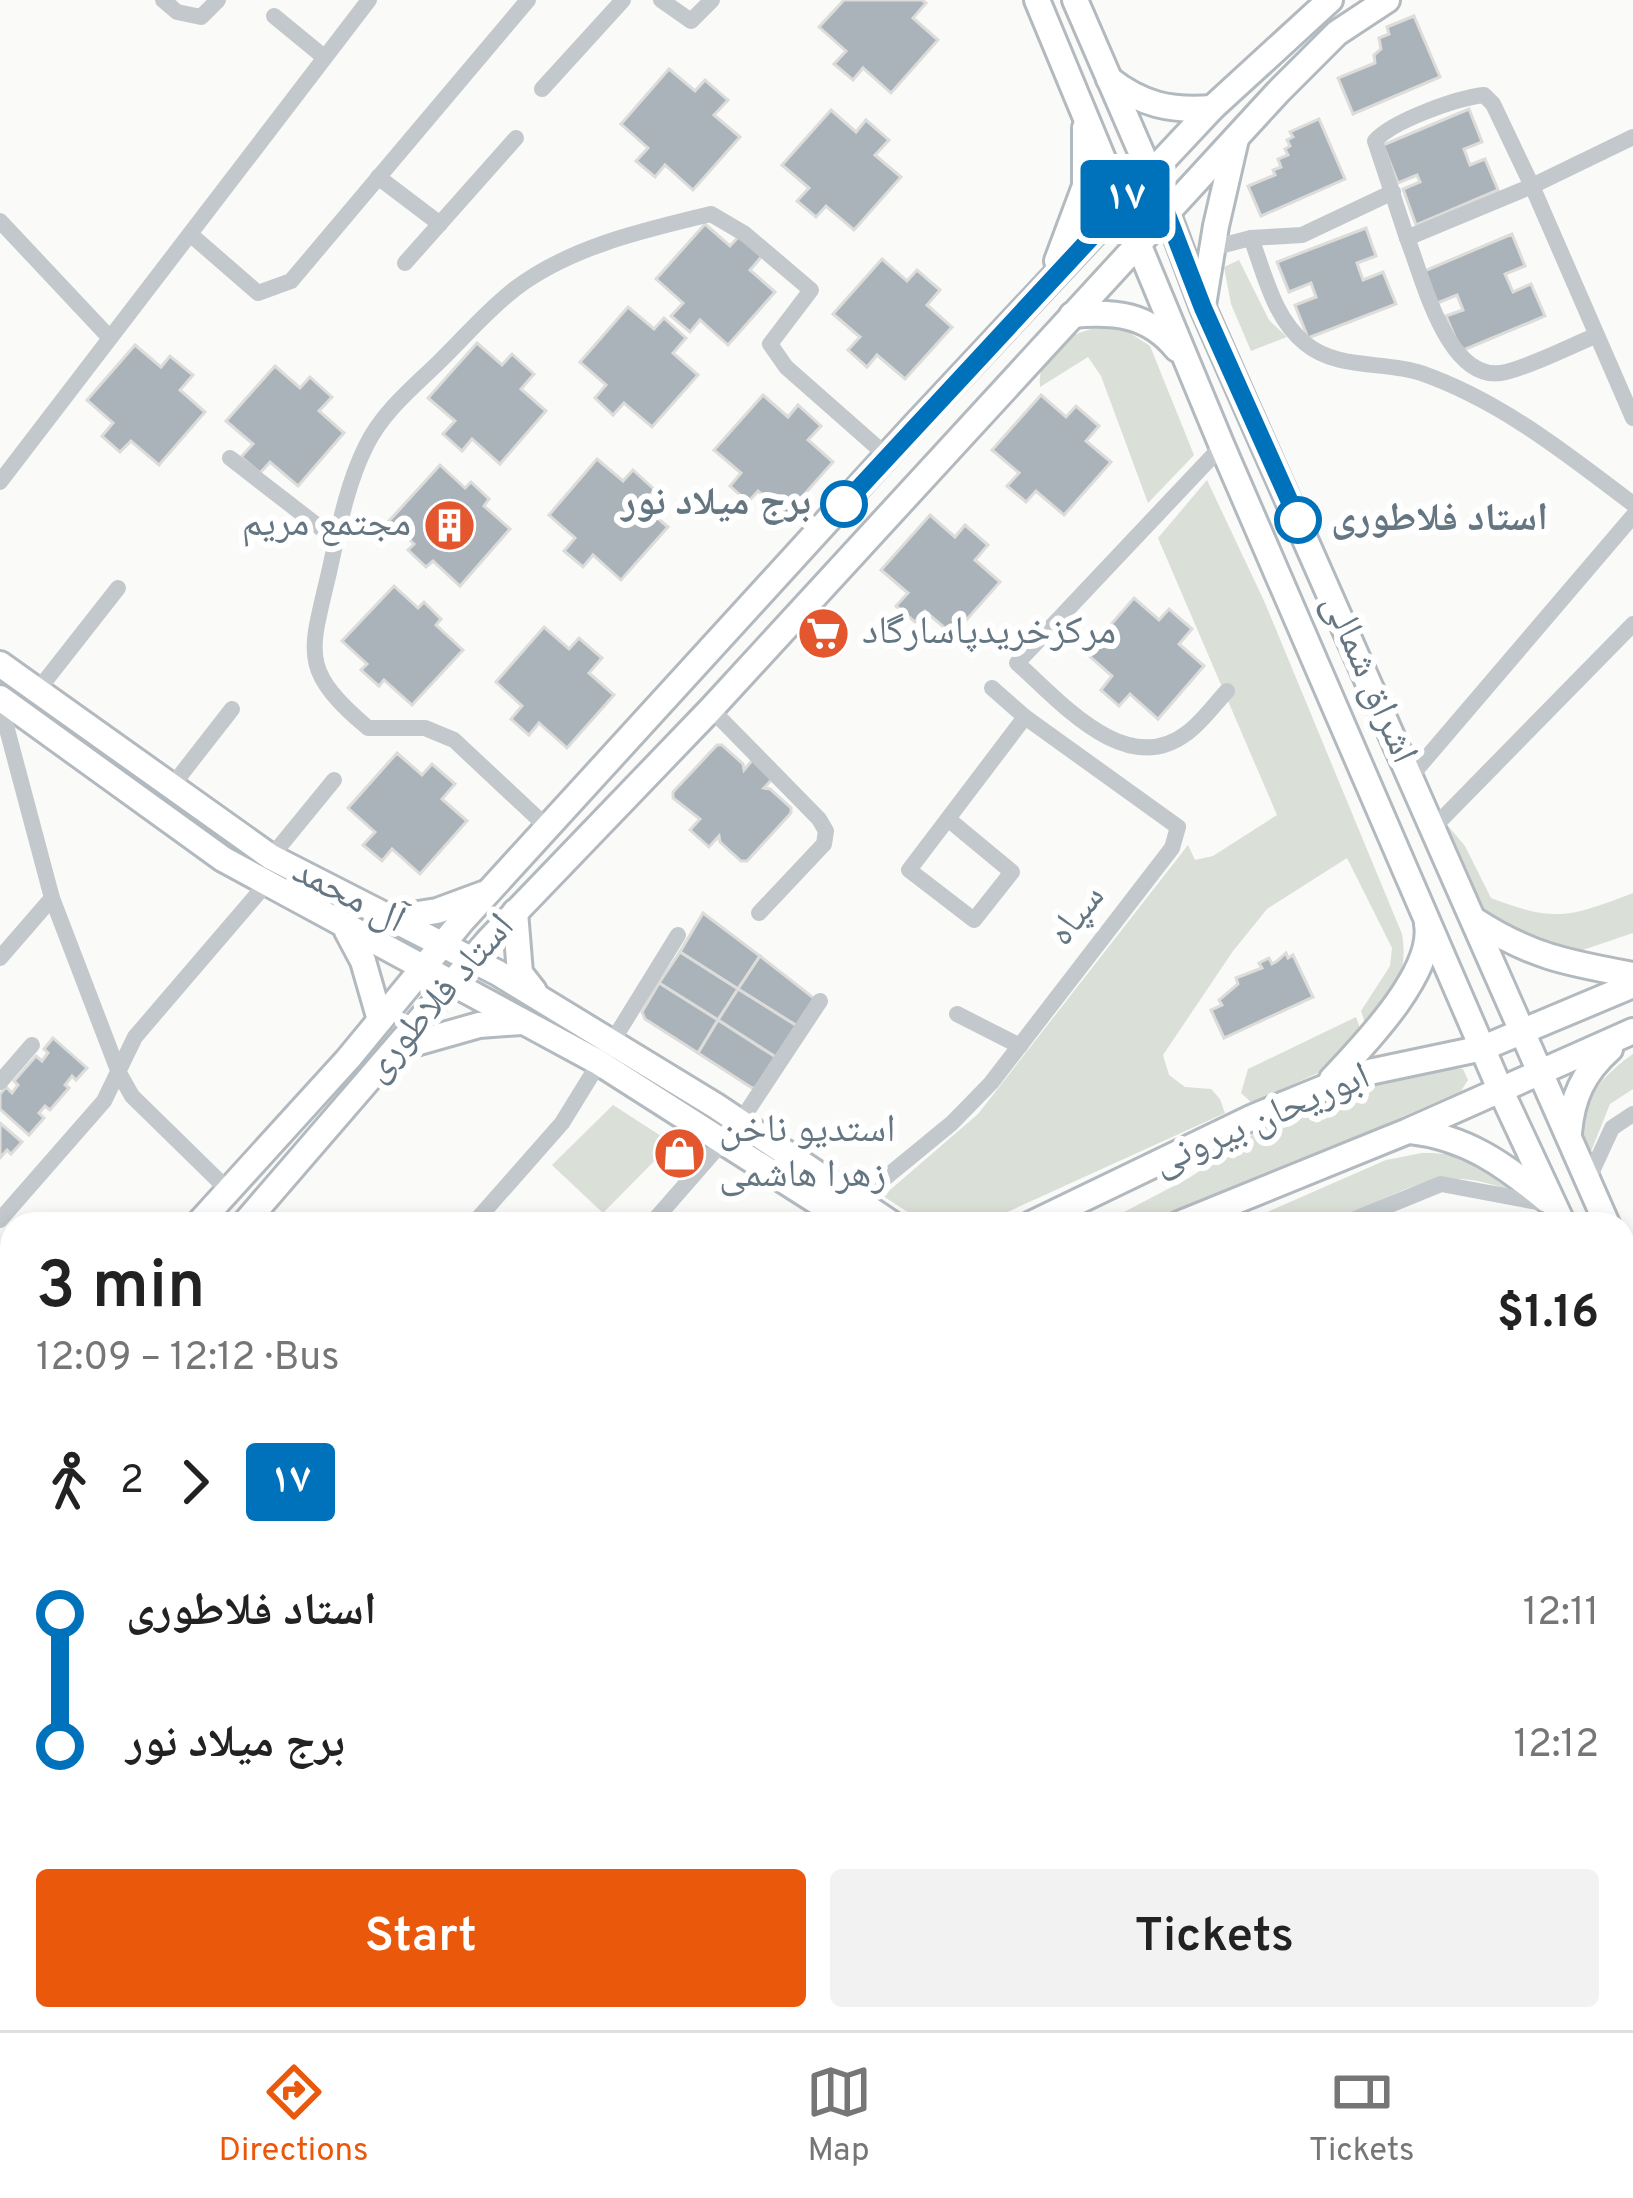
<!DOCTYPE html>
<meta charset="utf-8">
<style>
:root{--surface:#fff;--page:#f2f2f2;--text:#222;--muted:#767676;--line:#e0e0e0;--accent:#ea580c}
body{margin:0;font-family:Overpass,"Noto Naskh Arabic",sans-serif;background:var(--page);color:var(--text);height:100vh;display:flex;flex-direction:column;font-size:45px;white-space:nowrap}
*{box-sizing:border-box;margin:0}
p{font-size:39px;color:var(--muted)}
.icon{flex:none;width:66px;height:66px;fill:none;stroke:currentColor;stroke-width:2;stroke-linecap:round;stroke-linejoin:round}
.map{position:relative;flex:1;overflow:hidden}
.panel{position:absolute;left:0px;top:1212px;width:1635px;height:819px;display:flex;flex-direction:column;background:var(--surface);border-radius:36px 36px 0 0;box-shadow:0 6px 18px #0003}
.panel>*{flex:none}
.badge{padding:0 24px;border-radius:9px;font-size:42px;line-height:78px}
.map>.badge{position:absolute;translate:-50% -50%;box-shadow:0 0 0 6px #fff}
.legs{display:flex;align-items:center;gap:18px;height:132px;padding:0 36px;font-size:39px}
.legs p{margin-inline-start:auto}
.summary{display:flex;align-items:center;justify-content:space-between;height:204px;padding:0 36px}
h1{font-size:66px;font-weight:600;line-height:90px}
.action{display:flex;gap:24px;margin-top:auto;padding:24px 36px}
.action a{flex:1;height:138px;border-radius:12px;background:var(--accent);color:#fff;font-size:48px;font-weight:600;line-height:138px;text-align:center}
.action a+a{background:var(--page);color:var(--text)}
ul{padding:0 36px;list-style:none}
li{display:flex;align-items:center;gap:42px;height:132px;font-size:45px}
li i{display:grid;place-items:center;width:18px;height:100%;margin:0 15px;background:currentColor}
li i::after{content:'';width:30px;height:30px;margin:-15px;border:9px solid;border-radius:50%;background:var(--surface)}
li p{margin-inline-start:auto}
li:first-child i{background:linear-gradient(#0000 50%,currentColor 0)}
li:last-child i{background:linear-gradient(currentColor 50%,#0000 0)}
.tab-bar{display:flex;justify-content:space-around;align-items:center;height:168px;border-top:3px solid var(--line);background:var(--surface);font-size:33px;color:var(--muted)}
.tab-bar a{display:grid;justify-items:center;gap:6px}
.tab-bar .selected{color:var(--accent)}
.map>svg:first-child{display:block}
.green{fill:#dadfd7}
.building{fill:#aab3b9;stroke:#dcdcda;stroke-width:3}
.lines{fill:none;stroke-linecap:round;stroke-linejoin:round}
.secondary-casing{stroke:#b3babf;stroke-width:30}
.street{stroke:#c3c8cc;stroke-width:16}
.secondary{stroke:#fff;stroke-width:24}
.line-1-casing{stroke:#fff;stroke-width:27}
.line-1{stroke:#0072bc;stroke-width:18}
.stop-1-dot{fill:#fff;stroke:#0072bc;stroke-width:6}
.labels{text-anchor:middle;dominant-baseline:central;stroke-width:12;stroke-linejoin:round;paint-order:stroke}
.stop-label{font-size:39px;font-weight:bold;fill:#657683;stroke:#fff;text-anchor:end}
.poi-label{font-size:39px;fill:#657683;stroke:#fff;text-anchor:start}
.street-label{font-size:39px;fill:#657683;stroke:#fff}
</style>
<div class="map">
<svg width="1633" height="2030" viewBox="0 0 1633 2030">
<rect width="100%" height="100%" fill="#fafaf8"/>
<g class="green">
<polygon points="1239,260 1269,320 1287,337 1251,351 1231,304 1224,267"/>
<path d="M1107,327L1127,331L1150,346L1194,455L1148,503L1101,376L1088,357L1040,387C1037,349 1073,329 1107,327Z"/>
<path d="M1207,480L1265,603L1402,934C1409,976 1393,993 1365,1023L1361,1011L1390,966L1392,948L1347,858L1267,909L1233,951L1163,1055L1169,1075L1185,1087L1211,1089L1220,1099L1225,1113L981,1224H926L883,1196L978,1114L1188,845L1195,860L1213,856L1277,815L1158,538Z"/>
<path d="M1448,826L1465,846L1491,898C1556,923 1570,917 1633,893V933L1574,953L1494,923L1477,907L1447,839Z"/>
<polygon points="1356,1017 1361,1031 1320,1072 1252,1103 1241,1093 1248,1069"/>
<path d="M1633,1054V1089L1610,1104L1588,1159C1571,1112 1595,1081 1633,1054Z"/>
<polygon points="1448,1067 1463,1069 1468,1080 1461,1091 1159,1224 1101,1224 1189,1178 1255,1133 1331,1094"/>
<polygon points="613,1105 672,1143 603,1213 552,1165"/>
<path d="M1422,1153C1468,1153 1483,1162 1516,1193C1429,1157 1405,1197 1326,1222C1301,1230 1266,1224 1240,1224L1386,1160Z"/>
</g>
<g class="building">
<polygon points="844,0 922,0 926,3 913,18 938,40 891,93 863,68 853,80 834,64 846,51 819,27"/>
<polygon points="1414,16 1440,77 1353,114 1338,78 1375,63 1374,55 1381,49 1379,38 1389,34 1387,27"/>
<polygon points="669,69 695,91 705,80 728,100 714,115 740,137 693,190 665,165 655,177 636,161 648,148 621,124"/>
<polygon points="1469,109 1482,142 1464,149 1470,165 1485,159 1498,190 1416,225 1403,189 1420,182 1417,175 1398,183 1383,145"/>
<polygon points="831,110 856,132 866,120 889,140 875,155 901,177 854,230 826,206 816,217 797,201 809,188 782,165"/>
<polygon points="1319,119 1345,179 1261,216 1248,186 1275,175 1273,170 1281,167 1278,159 1288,155 1285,149 1290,146 1287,140 1293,137 1290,132"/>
<polygon points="705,224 730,246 740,235 763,255 750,270 775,292 728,345 700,320 690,332 671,316 683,303 656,279"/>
<polygon points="1366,228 1376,256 1357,263 1363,280 1383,272 1396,304 1308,338 1295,305 1316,297 1311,283 1289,292 1277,262"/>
<polygon points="1512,234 1525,266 1505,274 1513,292 1531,284 1545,316 1461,351 1446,316 1463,310 1457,295 1435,304 1422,272"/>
<polygon points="882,259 907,281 917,270 940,290 927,305 952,327 905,379 877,355 867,367 848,350 860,337 833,314"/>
<polygon points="628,307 654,329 664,318 686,338 673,353 698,375 652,427 624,403 613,415 595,398 606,385 580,362"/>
<polygon points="477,343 502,365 512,354 534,374 521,389 546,411 500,464 472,439 462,451 443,434 455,421 428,398"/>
<polygon points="135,345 161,367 170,356 193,375 180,390 205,412 159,465 131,441 120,452 102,436 113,423 87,400"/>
<polygon points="275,366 300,388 310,377 332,397 319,411 344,433 298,486 270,462 260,473 241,457 253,444 226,421"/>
<polygon points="763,395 788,417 798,405 821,426 808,440 833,462 786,515 758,491 748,502 730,486 741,473 714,450"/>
<polygon points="1041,395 1066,417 1076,406 1099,426 1086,441 1111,462 1064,515 1036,491 1026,502 1007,486 1019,473 992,450"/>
<polygon points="597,459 623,481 633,470 655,490 642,505 668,527 621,580 593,555 583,567 564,551 575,538 549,515"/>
<polygon points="440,465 465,488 471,482 489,499 484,506 510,529 460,586 433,561 426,567 408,550 414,544 389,521"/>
<polygon points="930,515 955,537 965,525 988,545 975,560 1000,582 953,635 925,611 915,622 896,606 908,593 881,570"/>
<polygon points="394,586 418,608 424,602 441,619 436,625 463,650 412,705 384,680 379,686 361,670 367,664 342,641"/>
<polygon points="1134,598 1159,620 1169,609 1192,629 1179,644 1204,666 1158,719 1130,694 1119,706 1101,690 1112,676 1086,653"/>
<polygon points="544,627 569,649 579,638 602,658 589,673 614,695 567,748 539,723 529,735 511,719 522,706 496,682"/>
<polygon points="717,745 722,745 743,764 744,770 754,758 774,777 764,788 770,789 791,808 791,813 747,861 741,861 720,842 719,836 709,847 690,830 700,819 673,798 673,792"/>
<polygon points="397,753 422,775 432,764 455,784 442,799 467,821 420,874 392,849 382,861 363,845 375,832 348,808"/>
<polygon points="703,913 760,956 738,989 680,952"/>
<polygon points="680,952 738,989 718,1020 659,983"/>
<polygon points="1286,953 1288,958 1293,955 1313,997 1224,1038 1211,1010 1222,1005 1219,1000 1238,984 1236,978 1262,968 1259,963 1269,958 1272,964 1277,961"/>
<polygon points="760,956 815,999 797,1026 738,989"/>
<polygon points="659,983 718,1020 698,1053 645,1019 642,1012"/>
<polygon points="738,989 797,1026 777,1058 718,1020"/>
<polygon points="718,1020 777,1058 758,1087 752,1088 698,1053"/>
<polygon points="53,1038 87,1068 76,1080 72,1076 65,1085 69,1088 50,1110 45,1106 39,1113 44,1118 29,1135 0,1109 0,1094 6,1087 12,1093 18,1085 14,1081 36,1056 42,1061 48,1053 44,1049"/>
<polygon points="0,1123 22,1142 11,1154 7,1150 0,1158"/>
</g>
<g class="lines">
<defs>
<g id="secondary">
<polyline points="1037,0 1222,446 1500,1089 1563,1224"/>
<polyline points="1075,0 1167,212 1203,308 1607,1224"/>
<path d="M1109,79C1142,105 1170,111 1212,108"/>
<polyline points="1057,261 1085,186 1085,128"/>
<polyline points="1203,305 1216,226 1236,139"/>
<path d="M1072,315C1114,311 1149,314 1177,349"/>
<polyline points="0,664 271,857 498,973 716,1106 892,1224"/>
<polyline points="0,698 223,859 598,1062 852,1224"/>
<polyline points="515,912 520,973 534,991"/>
<polyline points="386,919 437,911 483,894"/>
<path d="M1476,921C1532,957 1569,963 1633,975"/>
<polyline points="347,931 363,961 380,1020"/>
<polyline points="398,1048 479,1025 521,1022"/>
<path d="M1332,1079C1364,1045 1435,972 1427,924"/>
<path d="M1410,1131C1466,1137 1505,1165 1547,1200"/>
<path d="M1569,1133C1572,1098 1583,1073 1610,1049"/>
<polyline points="198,1224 348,1059 461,922 914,426 1212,108 1330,0"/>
<polyline points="244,1224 488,941 711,709 1278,92 1337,33 1387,0"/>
<polyline points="1031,1224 1253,1117 1355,1075 1483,1048 1633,985"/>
<polyline points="1179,1224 1408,1131 1633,1031"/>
<polyline points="1623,1261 1633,1284"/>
<polyline points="1623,1347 1633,1370"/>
<polyline points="0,1437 12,1424"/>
<polyline points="0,1490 12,1477"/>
<polyline points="1623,1723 1633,1730"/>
<polyline points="1623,1752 1633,1759"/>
<polyline points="134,2030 144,2019"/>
<polyline points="267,2030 277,2019"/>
<polyline points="705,2030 709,2019"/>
<polyline points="770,2030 777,2019"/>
</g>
</defs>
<use href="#secondary" class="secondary-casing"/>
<g class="street">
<polyline points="163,0 177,12 201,17 218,0"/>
<polyline points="661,0 691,21 712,0"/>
<polyline points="274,16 324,57"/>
<polyline points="542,89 623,0"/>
<path d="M1484,95L1493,104L1532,186L1407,238L1375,141C1392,121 1457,98 1484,95Z"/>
<polyline points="1633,137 1532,186 1633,418"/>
<polyline points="378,177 440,224"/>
<polyline points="0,221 109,337"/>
<polyline points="190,234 258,293 291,281 528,0"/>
<path d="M1251,238C1265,275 1274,319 1306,344C1338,370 1384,361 1421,373C1501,401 1567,454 1633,504"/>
<path d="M1407,238C1423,278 1448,387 1506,372C1536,364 1566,348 1595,336"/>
<polyline points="1212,248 1251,238 1302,235 1393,192"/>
<polyline points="405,263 516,138"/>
<path d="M1222,446L1017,663C1060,701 1126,780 1187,733C1202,722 1214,705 1227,691"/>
<polyline points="230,458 336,540"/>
<polyline points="0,482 369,0"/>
<polyline points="38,690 118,588"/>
<polyline points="0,703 52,898 0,958"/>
<polyline points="711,709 819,819 826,831 824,844 759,913"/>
<polyline points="1411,776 1633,516"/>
<polyline points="172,786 232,709"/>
<polyline points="948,819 1012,872 974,920 909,870 1025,717"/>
<polyline points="1434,827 1633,624"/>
<path d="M548,828L454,740L425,728H368C297,668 311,652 330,568C339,527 347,484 366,446C382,413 411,389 437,364C463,339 488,309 516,288C572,246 645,230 711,214L745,234L811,290L770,344L786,367L887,456"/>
<polyline points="271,857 334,780"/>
<polyline points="52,898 119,1073 132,1096 228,1190"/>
<polyline points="957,1014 1020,1046"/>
<polyline points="0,1082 32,1045"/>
<polyline points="1588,1180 1612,1128 1633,1114"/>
<polyline points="857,1201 952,1123 991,1083 1172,848 1178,827 1025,717 992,688"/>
<polyline points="0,1220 104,1101 135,1037 266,884"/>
<polyline points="473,1224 562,1123 678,935"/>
<polyline points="651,1224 740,1122 820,1001"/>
<polyline points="1343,1224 1441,1184 1548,1204"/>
<polyline points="1623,1546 1633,1541"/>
<polyline points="0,1746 12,1734"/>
<polyline points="1623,1868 1633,1856"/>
<polyline points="0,1945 12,1931"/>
<polyline points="1623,1996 1633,1984"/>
<polyline points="497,2030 504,2019"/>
<polyline points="1063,2030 1078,2019"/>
<polyline points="1254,2030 1264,2019"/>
<polyline points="1481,2030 1491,2019"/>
<polyline points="1594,2030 1603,2019"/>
</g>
<use href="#secondary" class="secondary"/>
</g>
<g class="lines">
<defs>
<polyline id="line-1" points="844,504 1151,173 1203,308 1298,520"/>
</defs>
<use href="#line-1" class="line-1-casing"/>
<use href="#line-1" class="line-1"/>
</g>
<defs>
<symbol id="building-disc" viewBox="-11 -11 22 22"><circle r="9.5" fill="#e4572e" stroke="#fff"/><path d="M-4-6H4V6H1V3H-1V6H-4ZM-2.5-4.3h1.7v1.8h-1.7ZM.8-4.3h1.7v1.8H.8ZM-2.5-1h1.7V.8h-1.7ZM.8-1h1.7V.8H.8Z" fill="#fff"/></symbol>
<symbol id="supermarket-disc" viewBox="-11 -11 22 22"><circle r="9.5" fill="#e4572e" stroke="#fff"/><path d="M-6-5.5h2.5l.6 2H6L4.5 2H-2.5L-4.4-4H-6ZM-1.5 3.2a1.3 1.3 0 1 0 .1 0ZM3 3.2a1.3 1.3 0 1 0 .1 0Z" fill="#fff"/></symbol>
<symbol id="shop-disc" viewBox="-11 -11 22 22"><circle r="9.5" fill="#e4572e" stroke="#fff"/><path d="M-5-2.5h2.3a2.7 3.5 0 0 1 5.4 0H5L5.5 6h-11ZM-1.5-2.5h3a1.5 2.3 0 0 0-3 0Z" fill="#fff"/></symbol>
</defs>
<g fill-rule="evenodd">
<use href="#building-disc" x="420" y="496" width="59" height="59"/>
<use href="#supermarket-disc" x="794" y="604" width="59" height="59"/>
<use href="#shop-disc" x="650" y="1124" width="59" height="59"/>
</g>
<g class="stop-1-dot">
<circle cx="844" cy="504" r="21"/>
<circle cx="1298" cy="520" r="21"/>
</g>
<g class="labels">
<g class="stop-label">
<text x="811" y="504">برج میلاد نور</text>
<text x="1331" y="520" text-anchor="start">استاد فلاطوری</text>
</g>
<g class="poi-label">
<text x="411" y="525" text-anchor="end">مجتمع مریم</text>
<text x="862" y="633">مرکزخریدپاسارگاد</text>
<text x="719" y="1131">استدیو ناخن<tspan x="719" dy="45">زهرا هاشمی</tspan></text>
</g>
<g class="street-label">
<text transform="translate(1368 679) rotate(66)">اشراق شمالی</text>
<text transform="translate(348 897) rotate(27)">آل محمد</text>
<text transform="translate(1078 916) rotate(-52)">سپاه</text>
<text transform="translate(440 999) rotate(-49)">استاد فلاطوری</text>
<text transform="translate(1262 1121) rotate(-23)">ابوریحان بیرونی</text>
</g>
</g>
</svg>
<b class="badge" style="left:1125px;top:199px;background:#0072bc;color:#fff">۱۷</b>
<section class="panel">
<div class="summary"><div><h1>3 min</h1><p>12:09 – 12:12 · Bus</p></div><b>$1.16</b></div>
<div class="legs"><svg class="icon" aria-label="walk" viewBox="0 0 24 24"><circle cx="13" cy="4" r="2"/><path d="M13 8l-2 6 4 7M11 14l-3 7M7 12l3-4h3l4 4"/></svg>2<svg class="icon" aria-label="forward" viewBox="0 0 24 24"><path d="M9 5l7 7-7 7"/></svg><b class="badge" style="background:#0072bc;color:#fff">۱۷</b></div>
<ul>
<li><i style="color:#0072bc"></i><b>استاد فلاطوری</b><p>12:11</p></li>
<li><i style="color:#0072bc"></i><b>برج میلاد نور</b><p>12:12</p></li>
</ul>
<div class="action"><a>Start</a><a>Tickets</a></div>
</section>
</div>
<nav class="tab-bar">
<a class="selected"><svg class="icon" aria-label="directions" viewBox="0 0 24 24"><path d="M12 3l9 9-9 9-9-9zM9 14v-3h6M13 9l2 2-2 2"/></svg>Directions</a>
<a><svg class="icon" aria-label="map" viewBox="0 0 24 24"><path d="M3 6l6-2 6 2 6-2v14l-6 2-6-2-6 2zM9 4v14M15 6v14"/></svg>Map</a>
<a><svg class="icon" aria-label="tickets" viewBox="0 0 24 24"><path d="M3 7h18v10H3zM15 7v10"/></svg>Tickets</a>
</nav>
